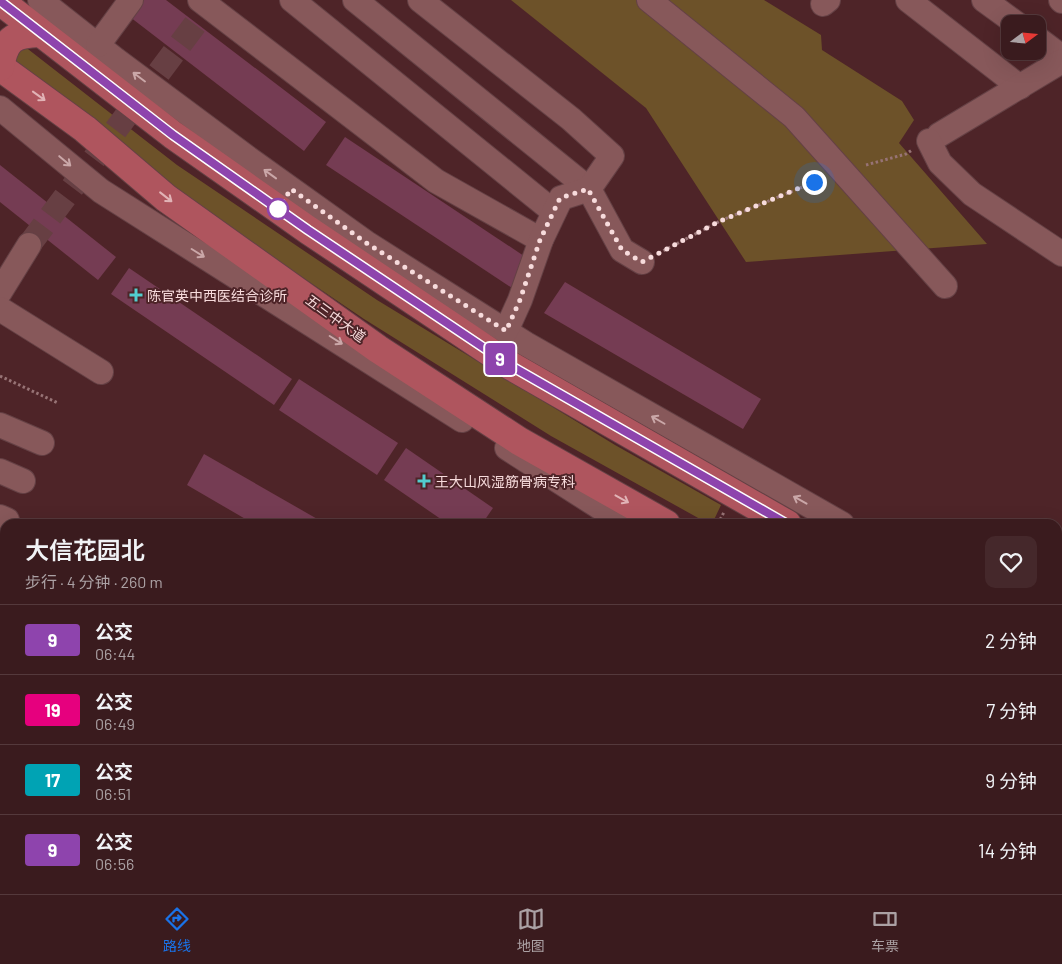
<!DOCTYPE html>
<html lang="zh">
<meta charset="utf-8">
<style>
:root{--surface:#3a1b1e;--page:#45282b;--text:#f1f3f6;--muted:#aba1a4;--line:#54393c;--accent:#1a73e8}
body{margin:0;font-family:Barlow,"Noto Sans SC",sans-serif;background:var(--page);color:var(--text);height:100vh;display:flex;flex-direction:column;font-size:19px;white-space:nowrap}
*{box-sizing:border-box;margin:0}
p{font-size:16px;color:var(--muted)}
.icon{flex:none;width:28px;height:28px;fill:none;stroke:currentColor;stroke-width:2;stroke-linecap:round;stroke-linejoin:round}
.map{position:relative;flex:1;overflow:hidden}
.panel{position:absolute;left:0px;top:519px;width:1062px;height:376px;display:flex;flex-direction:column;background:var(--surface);border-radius:15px 15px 0 0;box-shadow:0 5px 20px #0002,0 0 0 1px var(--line)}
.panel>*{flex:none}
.badge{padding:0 10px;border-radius:4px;font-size:18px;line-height:32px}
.needle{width:32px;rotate:74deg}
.controls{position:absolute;left:1001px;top:15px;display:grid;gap:10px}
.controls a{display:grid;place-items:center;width:45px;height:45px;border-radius:10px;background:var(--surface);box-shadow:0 5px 20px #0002,0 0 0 1px var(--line);font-size:25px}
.you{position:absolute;width:25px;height:25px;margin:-12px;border:4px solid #fff;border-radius:50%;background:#1a73e8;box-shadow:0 0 0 8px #1a73e833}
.map>.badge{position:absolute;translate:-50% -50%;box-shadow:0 0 0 2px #fff}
.round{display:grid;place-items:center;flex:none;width:52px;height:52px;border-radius:10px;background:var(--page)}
.summary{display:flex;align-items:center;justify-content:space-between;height:85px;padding:0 25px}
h1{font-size:24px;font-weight:600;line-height:38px}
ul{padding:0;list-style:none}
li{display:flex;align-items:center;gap:15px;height:70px;padding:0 25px;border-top:1px solid var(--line)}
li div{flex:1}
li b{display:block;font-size:19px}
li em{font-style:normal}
li .badge{min-width:55px;font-weight:700;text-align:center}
.tabs{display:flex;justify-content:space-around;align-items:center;height:70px;border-top:1px solid var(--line);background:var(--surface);font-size:14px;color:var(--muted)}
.tabs a{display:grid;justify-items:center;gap:2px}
.tabs .on{color:var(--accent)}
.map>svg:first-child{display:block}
.green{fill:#6d5229}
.building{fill:#753c53}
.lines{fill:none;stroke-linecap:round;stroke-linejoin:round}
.minor-tunnel{stroke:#673f43;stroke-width:24;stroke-dasharray:24 12;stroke-linecap:butt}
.minor-casing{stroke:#654145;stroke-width:26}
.major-casing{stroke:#654145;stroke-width:30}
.path{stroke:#977375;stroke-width:3;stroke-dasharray:2.5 2.5;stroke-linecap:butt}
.minor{stroke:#87585a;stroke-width:24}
.major{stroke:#af555e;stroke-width:28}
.oneway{stroke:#caa7a8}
.oneway2{stroke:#e1b3b6}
.line-casing{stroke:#fff;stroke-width:11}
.line{stroke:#8e44ad;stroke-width:8}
.walk{stroke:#f7dbdc;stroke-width:5;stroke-dasharray:0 9}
.stop-dot{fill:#fff;stroke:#8e44ad;stroke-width:2.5}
.poi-dot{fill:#52cdce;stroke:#4e2428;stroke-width:2}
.labels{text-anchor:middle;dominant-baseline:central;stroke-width:4;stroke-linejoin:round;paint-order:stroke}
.poi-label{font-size:14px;fill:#f7dbdc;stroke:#4e2428;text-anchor:start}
.street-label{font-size:14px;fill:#f7dbdc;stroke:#4e2428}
</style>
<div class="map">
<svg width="1062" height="894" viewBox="0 0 1062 894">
<rect width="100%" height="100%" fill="#4e2428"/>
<g class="green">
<polygon points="511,0 764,0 821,35 822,50 902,101 914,120 899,143 987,244 746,262 646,108"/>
<polygon points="24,46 177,165 377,300 615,445 721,505 712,524 709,524 551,436 364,319 190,201 16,62 12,50"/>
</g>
<g class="building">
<polygon points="143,0 166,0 326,122 304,151 130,17"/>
<polygon points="345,137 530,260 512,288 326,165"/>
<polygon points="0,165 116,257 98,280 0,202"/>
<polygon points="129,268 292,379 274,405 111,294"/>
<polygon points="565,282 761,399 743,429 544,313"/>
<polygon points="299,379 398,443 377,475 279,410"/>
<polygon points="406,448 493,508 482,524 448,524 384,480"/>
<polygon points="204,454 326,524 254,524 187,485"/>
<polygon points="1058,554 1062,556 1062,601 1058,599"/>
<polygon points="1058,813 1062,816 1062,855 1058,852"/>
<polygon points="77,890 169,890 179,894 87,894"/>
<polygon points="386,890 403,890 410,894 384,894"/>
<polygon points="536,890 575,890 573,894 543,894"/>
<polygon points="726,890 788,890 786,894 733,894"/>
</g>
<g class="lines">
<polyline class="minor-tunnel" points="29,245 209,6"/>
<defs>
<g id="minor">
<polyline points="40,0 116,60 245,156 368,244 526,344 842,524"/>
<polyline points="200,0 436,181 541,240"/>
<polyline points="292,0 554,212"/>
<polyline points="355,0 589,189 622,250 642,262"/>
<polyline points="420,0 571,119 612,156 589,189 561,198 541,240 520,300 506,331"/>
<polyline points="649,0 794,117 945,286"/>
<polyline points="908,0 1020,87"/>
<polyline points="984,0 1017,24"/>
<polyline points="1061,0 1062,1"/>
<polyline points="823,4 828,0"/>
<polyline points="1038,39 1062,57"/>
<polyline points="98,45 131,0"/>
<polyline points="0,108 101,191 462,420"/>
<polyline points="939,135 1062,61"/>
<polyline points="929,141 940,163 972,194 1062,254"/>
<polyline points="0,292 29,245"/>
<polyline points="0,309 101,372"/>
<polyline points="0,425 42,443"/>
<polyline points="507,448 626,524"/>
<polyline points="0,471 23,481"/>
<polyline points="0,517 7,520"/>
<polyline points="1058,639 1062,641"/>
<polyline points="1058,776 1062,779"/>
<polyline points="613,894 615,890"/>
<polyline points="829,894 834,890"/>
</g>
<g id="major">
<polyline points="0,1 173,135 308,230 511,366 787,524"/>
<polyline points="0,67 85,129 166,198 378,349 519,441 666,524"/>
<path d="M0,67C5,40 12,34 39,33"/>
<polyline points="1058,670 1062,672"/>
<polyline points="1058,736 1062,738"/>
</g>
</defs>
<use href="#minor" class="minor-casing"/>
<use href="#major" class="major-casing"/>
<g class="path">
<polyline points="866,165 906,154 912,150"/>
<polyline points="659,253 720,221 822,179"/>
<polyline points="0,376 58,403"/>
<polyline points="718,524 724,512"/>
</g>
<use href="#minor" class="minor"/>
<use href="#major" class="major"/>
</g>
<defs><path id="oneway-shaft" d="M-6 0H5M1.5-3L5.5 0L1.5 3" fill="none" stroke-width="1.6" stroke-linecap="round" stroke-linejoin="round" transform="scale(1.25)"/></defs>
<g class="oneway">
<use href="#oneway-shaft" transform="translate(139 77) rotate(-143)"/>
<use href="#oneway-shaft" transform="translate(65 161) rotate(40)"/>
<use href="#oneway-shaft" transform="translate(270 174) rotate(-144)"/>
<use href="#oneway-shaft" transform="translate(198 253) rotate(32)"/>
<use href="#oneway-shaft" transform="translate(336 340) rotate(32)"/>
<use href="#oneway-shaft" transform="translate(658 420) rotate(-150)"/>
<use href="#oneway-shaft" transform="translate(800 500) rotate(-151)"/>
</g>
<g class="oneway2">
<use href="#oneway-shaft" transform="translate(39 96) rotate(36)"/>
<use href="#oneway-shaft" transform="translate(166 197) rotate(38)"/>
<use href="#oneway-shaft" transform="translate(622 499) rotate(29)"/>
</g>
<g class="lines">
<defs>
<polyline id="line" points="0,1 173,135 308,230 511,366 787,524"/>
</defs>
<use href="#line" class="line-casing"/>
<use href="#line" class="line"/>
<polyline class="walk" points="278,209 291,189 368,244 506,331 520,300 540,240 560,198 588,189 622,250 642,262 720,221 814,182"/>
</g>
<circle class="stop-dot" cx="278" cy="209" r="10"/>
<g class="poi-dot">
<path d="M133.5 287.5h5v5h5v5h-5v5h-5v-5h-5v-5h5z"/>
<path d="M421.5 473.5h5v5h5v5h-5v5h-5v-5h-5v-5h5z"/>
</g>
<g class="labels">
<g class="poi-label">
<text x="147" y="295">陈官英中西医结合诊所</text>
<text x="435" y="481">王大山风湿筋骨病专科</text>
</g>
<g class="street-label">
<text transform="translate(336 318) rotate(36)">五三中大道</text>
</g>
</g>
</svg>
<div class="controls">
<a><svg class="needle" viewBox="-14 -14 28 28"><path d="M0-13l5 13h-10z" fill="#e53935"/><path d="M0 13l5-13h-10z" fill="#aba1a4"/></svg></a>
</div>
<div class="you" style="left:814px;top:182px"></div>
<b class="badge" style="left:500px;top:359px;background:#8e44ad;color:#fff">9</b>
<section class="panel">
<div class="summary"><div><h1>大信花园北</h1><p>步行 · 4 分钟 · 260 m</p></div><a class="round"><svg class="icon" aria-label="heart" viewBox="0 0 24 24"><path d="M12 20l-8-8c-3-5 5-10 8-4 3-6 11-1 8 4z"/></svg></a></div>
<ul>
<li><span class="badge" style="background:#8e44ad;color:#fff">9</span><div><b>公交</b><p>06:44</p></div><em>2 分钟</em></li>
<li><span class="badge" style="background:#e6007e;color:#fff">19</span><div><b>公交</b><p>06:49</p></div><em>7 分钟</em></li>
<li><span class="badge" style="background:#00a3b4;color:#fff">17</span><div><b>公交</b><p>06:51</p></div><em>9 分钟</em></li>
<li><span class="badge" style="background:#8e44ad;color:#fff">9</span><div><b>公交</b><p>06:56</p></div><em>14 分钟</em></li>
</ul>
</section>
</div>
<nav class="tabs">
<a class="on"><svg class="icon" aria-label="directions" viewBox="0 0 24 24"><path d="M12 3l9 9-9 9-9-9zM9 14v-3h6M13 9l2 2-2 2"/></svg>路线</a>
<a><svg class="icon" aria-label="map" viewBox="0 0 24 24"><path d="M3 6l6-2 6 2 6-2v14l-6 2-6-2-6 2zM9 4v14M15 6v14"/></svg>地图</a>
<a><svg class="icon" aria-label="tickets" viewBox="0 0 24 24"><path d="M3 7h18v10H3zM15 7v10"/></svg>车票</a>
</nav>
